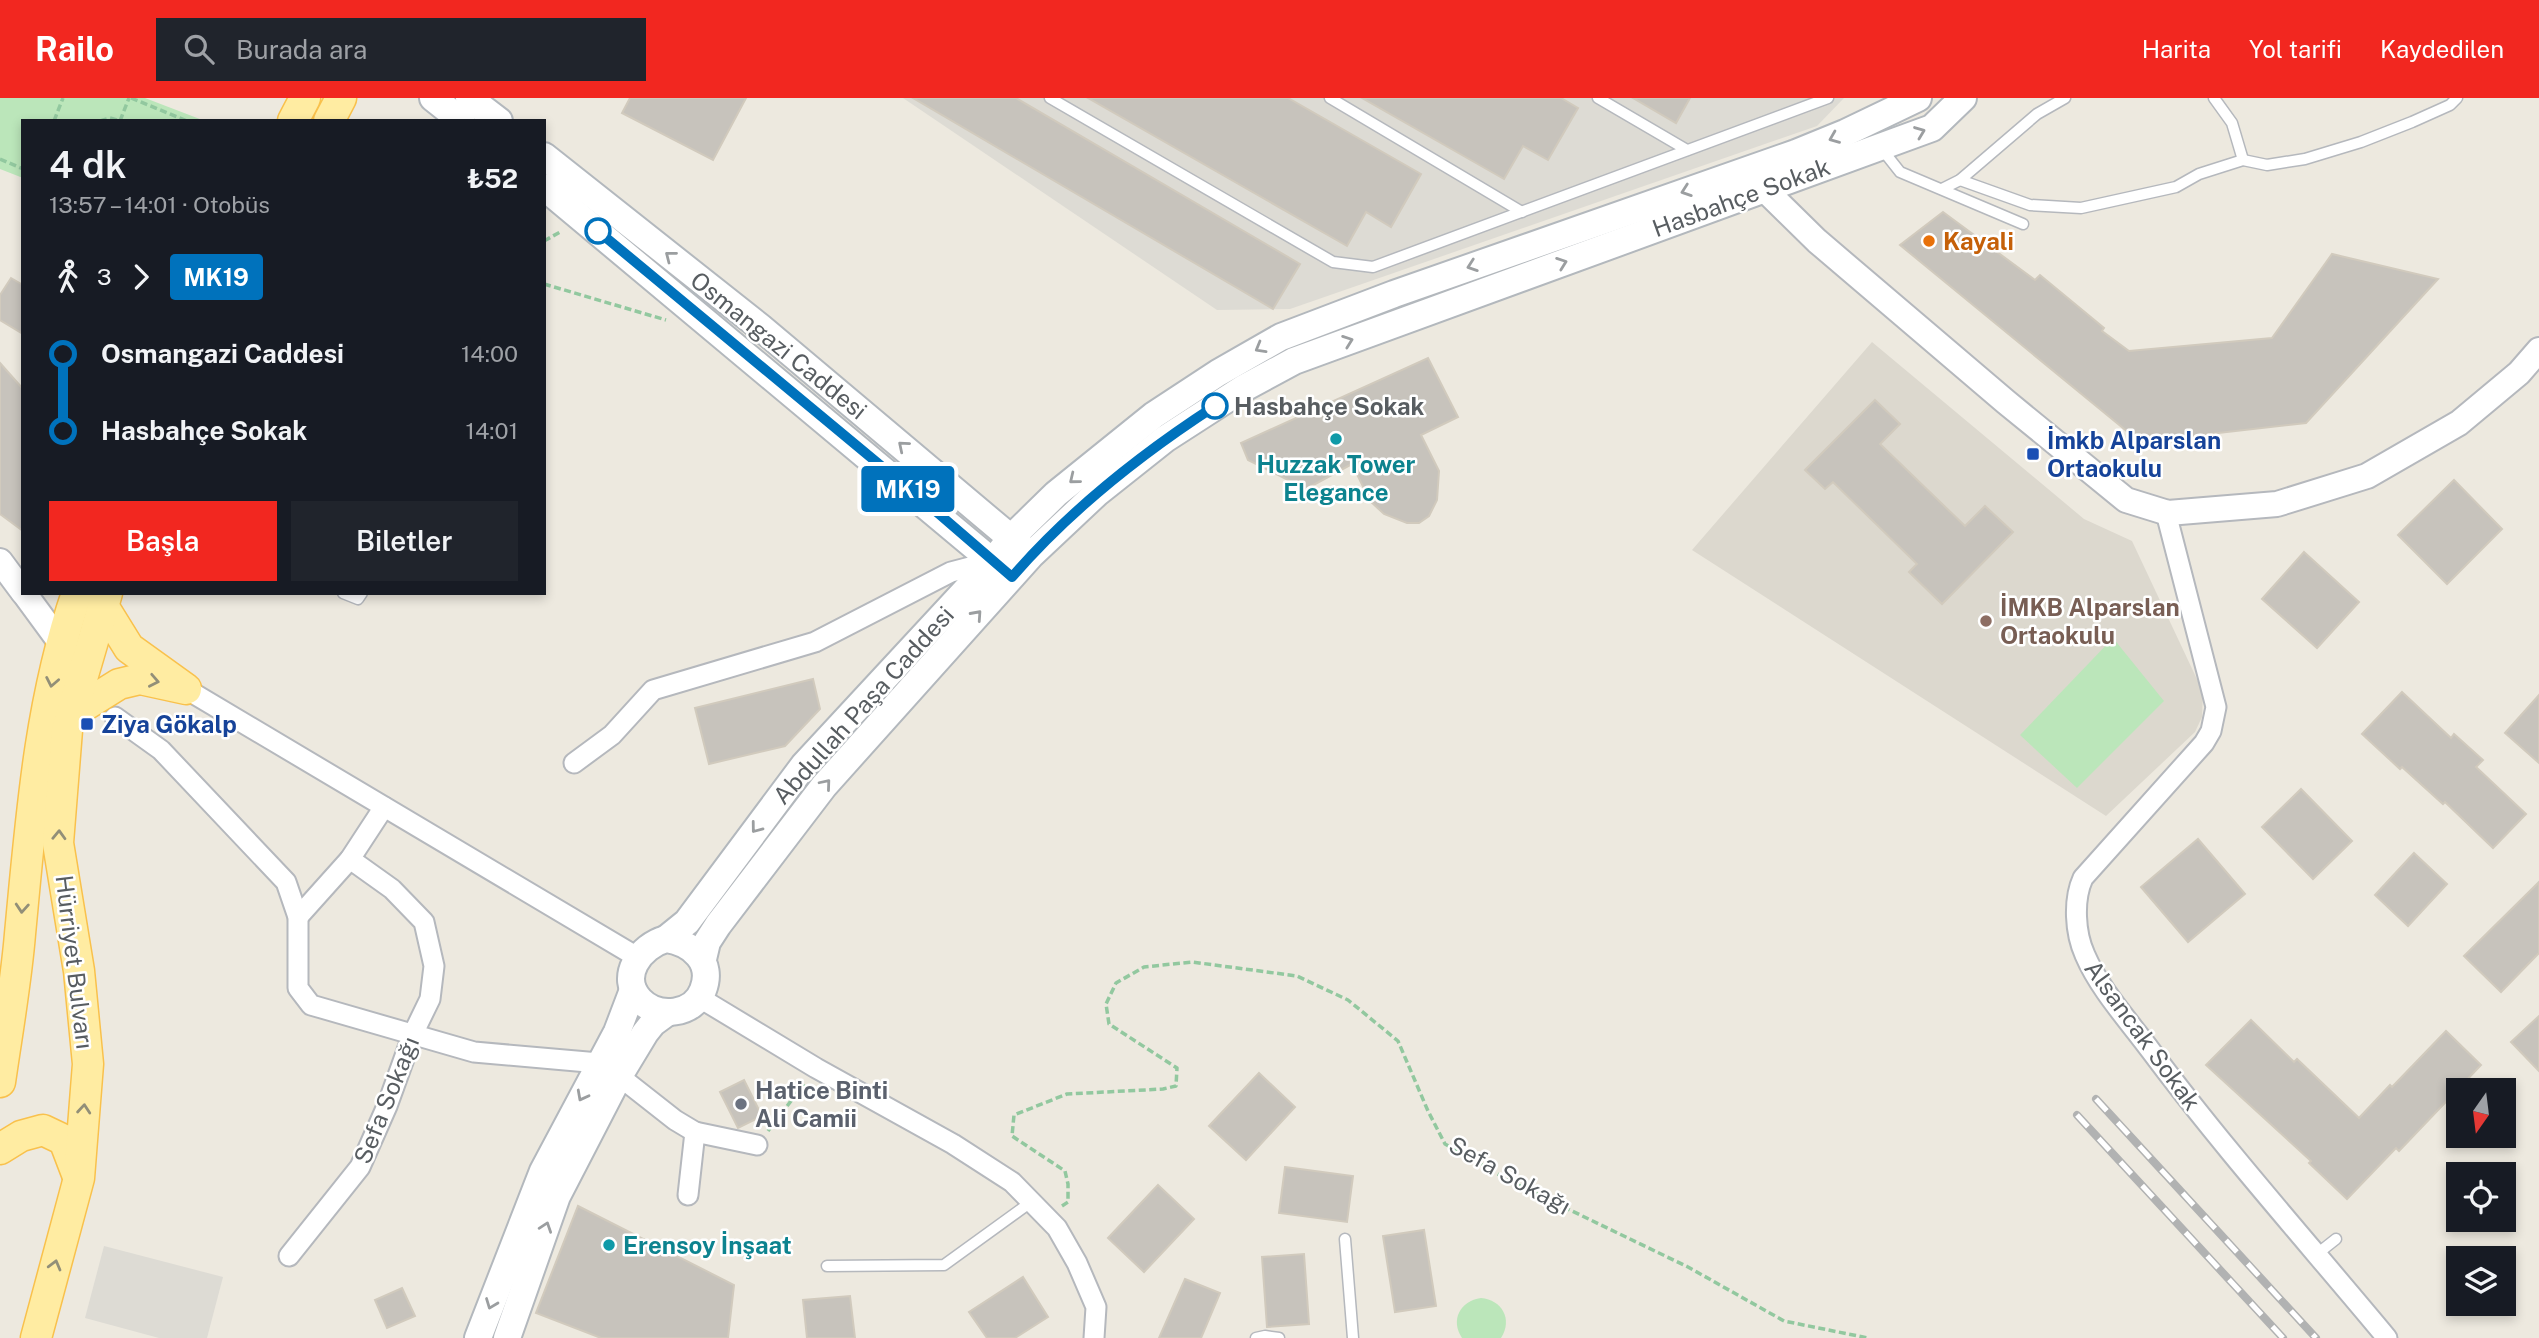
<!DOCTYPE html>
<html lang="tr">
<meta charset="utf-8">
<style>
:root{--surface:#171b24;--page:#20242c;--text:#f1f3f6;--muted:#9ea1a6;--accent:#f22720}
body{margin:0;font-family:"Public Sans",sans-serif;background:var(--page);color:var(--text);height:100vh;display:flex;flex-direction:column;font-size:26px;white-space:nowrap}
*{box-sizing:border-box;margin:0}
p{font-size:23px;color:var(--muted)}
.icon{flex:none;width:38px;height:38px;fill:none;stroke:currentColor;stroke-width:2;stroke-linecap:round;stroke-linejoin:round}
.map{position:relative;flex:1;overflow:hidden}
.details{position:absolute;left:21px;top:21px;width:525px;height:476px;display:flex;flex-direction:column;background:var(--surface);border-radius:0px;box-shadow:0 4px 10px #0003}
.details>*{flex:none}
.badge{padding:0 14px;border-radius:5px;font-size:24px;line-height:46px}
.needle{width:46px;rotate:194deg}
.buttons{position:absolute;left:2446px;top:980px;display:grid;gap:14px}
.buttons a{display:grid;place-items:center;width:70px;height:70px;border-radius:0px;background:var(--surface);box-shadow:0 4px 10px #0003;font-size:35px}
.map>.badge{position:absolute;translate:-50% -50%;box-shadow:0 0 0 4px #fff}
.legs{display:flex;align-items:center;gap:10px;height:77px;padding:0 28px;font-size:23px}
.legs p{margin-inline-start:auto}
.head{display:flex;align-items:center;justify-content:space-between;height:119px;padding:0 28px}
h1{font-size:38px;font-weight:600;line-height:52px}
.action{display:flex;gap:14px;margin-top:auto;padding:14px 28px}
.action a{flex:1;height:80px;border-radius:0px;background:var(--accent);color:#fff;font-size:28px;font-weight:600;line-height:80px;text-align:center}
.action a+a{background:var(--page);color:var(--text)}
ul{padding:0 28px;list-style:none}
li{display:flex;align-items:center;gap:24px;height:77px;font-size:26px}
li i{display:grid;place-items:center;width:10px;height:100%;margin:0 9px;background:currentColor}
li i::after{content:'';width:18px;height:18px;margin:-9px;border:5px solid;border-radius:50%;background:var(--surface)}
li p{margin-inline-start:auto}
li:first-child i{background:linear-gradient(#0000 50%,currentColor 0)}
li:last-child i{background:linear-gradient(currentColor 50%,#0000 0)}
header{display:flex;align-items:center;gap:42px;box-sizing:border-box;height:98px;padding:0 35px;background:var(--accent);color:#fff}
header strong{font-size:33px}
nav{display:flex;gap:38px;margin-inline-start:auto;font-size:24px}
.search{width:490px;height:63px;background:var(--page);display:flex;align-items:center;gap:18px;box-sizing:border-box;padding:0 24px;border-radius:0px;color:var(--muted);font-size:26px}
.map>svg:first-child{display:block}
.industrial{fill:#dddbd4}
.education{fill:#dcd8ce}
.green{fill:#bbe6ba}
.building{fill:#c7c3bc;stroke:#d1cabd;stroke-width:2}
.lines{fill:none;stroke-linecap:round;stroke-linejoin:round}
.service-casing{stroke:#b5b8bd;stroke-width:13}
.minor-casing{stroke:#b5b8bd;stroke-width:23}
.tertiary-casing{stroke:#b5b8bd;stroke-width:28}
.secondary-casing{stroke:#b3b8bd;stroke-width:30}
.primary-casing{stroke:#f9c14c;stroke-width:33}
.path{stroke:#92c89f;stroke-width:3.5;stroke-dasharray:7 3.5;stroke-linecap:butt}
.service{stroke:#fff;stroke-width:10}
.minor{stroke:#fff;stroke-width:19}
.tertiary{stroke:#fff;stroke-width:24}
.secondary{stroke:#fff;stroke-width:26}
.primary{stroke:#ffeca2;stroke-width:30}
.rail-casing{stroke:#b1b2b2;stroke-width:8}
.rail{stroke:#fff;stroke-width:5;stroke-dasharray:16;stroke-linecap:butt}
.oneway{stroke:#9b9ea0}
.oneway2{stroke:#928f78}
.line-1-casing{stroke:#fff;stroke-width:16}
.line-1{stroke:#0072bc;stroke-width:10}
.stop-1-dot{fill:#fff;stroke:#0072bc;stroke-width:3.5}
.food-dot{fill:#e8710a;stroke:#fff;stroke-width:2.5}
.culture-dot{fill:#0f9aa8;stroke:#fff;stroke-width:2.5}
.transit-dot{fill:#1a4fb4;stroke:#fff;stroke-width:2.5}
.education-dot{fill:#8d6e63;stroke:#fff;stroke-width:2.5}
.worship-dot{fill:#6b7280;stroke:#fff;stroke-width:2.5}
.labels{text-anchor:middle;dominant-baseline:central;stroke-width:5;stroke-linejoin:round;paint-order:stroke}
.street-label{font-size:24px;fill:#585d61;stroke:#fff}
.food-label{font-size:24px;font-weight:bold;fill:#c56008;stroke:#fff;text-anchor:start}
.stop-label{font-size:24px;font-weight:bold;fill:#585d61;stroke:#fff;text-anchor:start}
.transit-label{font-size:24px;font-weight:bold;fill:#164399;stroke:#fff;text-anchor:start}
.culture-label{font-size:24px;font-weight:bold;fill:#0d838f;stroke:#fff}
.education-label{font-size:24px;font-weight:bold;fill:#785e54;stroke:#fff;text-anchor:start}
.worship-label{font-size:24px;font-weight:bold;fill:#5b616d;stroke:#fff;text-anchor:start}
</style>
<header>
<strong>Railo</strong>
<div class="search"><svg class="icon" aria-label="search" viewBox="0 0 24 24"><circle cx="10" cy="10" r="6"/><path d="M15 15l6 6"/></svg>Burada ara</div>
<nav><a>Harita</a><a>Yol tarifi</a><a>Kaydedilen</a></nav>
</header>
<div class="map">
<svg width="2539" height="1240" viewBox="0 0 2539 1240">
<rect width="100%" height="100%" fill="#ede9df"/>
<g class="industrial">
<polygon points="903,0 1844,0 1817,28 1290,211 1217,212"/>
<polygon points="104,1148 223,1179 207,1240 159,1240 85,1220"/>
</g>
<polygon class="education" points="1872,244 2084,421 2132,443 2203,594 2202,619 2195,634 2106,718 1692,452"/>
<g class="green">
<polygon points="0,0 145,0 205,23 23,23 23,80 0,71"/>
<polygon points="2113,540 2164,603 2077,690 2020,637"/>
<path d="M1481,1200C1502,1202 1513,1221 1501,1240H1462C1450,1222 1460,1203 1481,1200Z"/>
</g>
<g class="building">
<polygon points="630,0 746,0 713,62 622,15"/>
<polygon points="913,0 1016,0 1300,166 1273,211"/>
<polygon points="1088,0 1288,0 1421,76 1391,129 1366,114 1347,148"/>
<polygon points="1362,0 1561,0 1578,10 1548,62 1523,48 1504,81"/>
<polygon points="1633,0 1690,0 1676,25"/>
<polygon points="1943,114 2035,182 2040,177 2104,230 2102,233 2129,253 2272,240 2332,156 2438,181 2306,325 2140,344 1900,147"/>
<polygon points="11,180 23,187 23,236 0,222 0,197"/>
<polygon points="1428,260 1458,319 1421,337 1439,373 1437,402 1429,418 1419,425 1407,425 1384,416 1370,403 1352,366 1306,391 1248,362 1241,345"/>
<polygon points="0,265 23,291 23,433 0,416"/>
<polygon points="1875,302 1900,326 1880,346 1965,428 1985,408 2013,434 1942,506 1909,474 1917,466 1833,384 1825,391 1805,372"/>
<polygon points="2454,382 2502,431 2447,486 2398,437"/>
<polygon points="2304,454 2359,504 2317,550 2262,501"/>
<polygon points="813,581 820,611 785,648 709,666 695,610"/>
<polygon points="2402,594 2451,640 2454,636 2483,662 2476,669 2526,716 2493,750 2445,704 2443,706 2402,669 2400,671 2362,636"/>
<polygon points="2539,597 2539,665 2505,635"/>
<polygon points="2301,691 2352,743 2313,781 2262,729"/>
<polygon points="2198,741 2245,796 2188,844 2141,789"/>
<polygon points="2414,755 2447,786 2408,828 2375,797"/>
<polygon points="2539,784 2539,855 2501,894 2464,858"/>
<polygon points="2539,918 2539,973 2511,944"/>
<polygon points="2251,922 2294,964 2297,961 2359,1020 2390,987 2392,989 2446,933 2481,967 2399,1053 2396,1050 2347,1101 2309,1065 2311,1063 2206,967"/>
<polygon points="1259,975 1295,1009 1246,1062 1209,1028"/>
<polygon points="744,982 762,1018 738,1030 720,994"/>
<polygon points="1285,1069 1353,1078 1347,1124 1279,1115"/>
<polygon points="1158,1087 1194,1121 1144,1174 1108,1140"/>
<polygon points="578,1108 734,1187 728,1240 601,1240 536,1215"/>
<polygon points="1424,1132 1436,1208 1395,1214 1383,1138"/>
<polygon points="1304,1156 1309,1226 1267,1229 1262,1159"/>
<polygon points="1023,1179 1048,1219 1015,1240 987,1240 969,1214"/>
<polygon points="1185,1181 1220,1195 1201,1240 1159,1240"/>
<polygon points="402,1190 415,1218 387,1230 375,1202"/>
<polygon points="850,1198 855,1240 807,1240 803,1202"/>
</g>
<g class="lines">
<defs>
<g id="service">
<polyline points="1050,0 1333,164 1373,169 1828,0"/>
<polyline points="1330,0 1522,114"/>
<polyline points="1598,0 1687,52"/>
<polyline points="2214,0 2232,25 2243,62"/>
<polyline points="1881,50 1900,74 2023,126"/>
<polyline points="1960,82 2030,107 2081,110 2176,89 2199,76 2243,62 2267,67 2305,61 2361,44 2412,24 2450,7 2457,0"/>
<polyline points="1942,91 1960,82 2037,16 2065,0"/>
<polyline points="343,495 358,501 362,495"/>
<polyline points="1345,1141 1353,1240"/>
<polyline points="2317,1156 2336,1141"/>
<polyline points="827,1168 944,1167 1031,1104"/>
<polyline points="1256,1240 1265,1238 1279,1240"/>
</g>
<g id="minor">
<path d="M2166,415L2216,609L2211,633L2204,645L2083,780C2073,802 2075,835 2085,857C2100,892 2129,923 2151,953C2225,1052 2308,1145 2387,1240"/>
<polyline points="186,591 637,859"/>
<polyline points="115,619 161,652 286,784 298,819 298,890 311,907 474,954 599,965"/>
<polyline points="574,665 612,637 653,592 815,544 951,474 993,463"/>
<polyline points="298,819 350,761 384,709"/>
<polyline points="700,900 816,970 953,1046 1012,1084 1057,1130 1077,1165 1096,1209 1094,1240"/>
<polyline points="619,978 675,1022 695,1034 757,1047"/>
<polyline points="688,1097 695,1034"/>
<polyline points="289,1158 360,1069 387,1008 413,936 430,901 434,868 424,824 392,791 350,761"/>
</g>
<g id="tertiary">
<polyline points="1754,75 1764,91 1817,143 2006,304 2126,402 2168,415 2277,406 2367,378 2459,325 2519,275 2539,252"/>
<polyline points="0,463 23,494"/>
<polyline points="24,495 60,544"/>
</g>
<g id="secondary">
<polyline points="433,0 462,23"/>
<polyline points="469,0 499,23"/>
<polyline points="544,58 760,229 1025,452"/>
<polyline points="544,89 1005,474"/>
<polyline points="666,841 687,824 804,667 993,463 1011,440 1056,396 1154,317 1218,275 1281,239 1394,196 1796,55 1845,35 1918,0"/>
<path d="M666,841C692,845 714,864 703,892C694,917 658,921 640,902C618,879 640,848 666,841Z"/>
<polyline points="703,861 707,844 718,827 824,688 1031,457 1097,395 1165,341 1244,290 1294,263 1932,30 1963,0"/>
<polyline points="478,1240 543,1073 617,934 633,892"/>
<polyline points="507,1240 557,1098 619,978 645,935 653,925 668,914"/>
</g>
<g id="primary">
<polyline points="293,23 305,0"/>
<polyline points="329,23 341,0"/>
<polyline points="71,616 119,586 140,581 186,591 129,550 103,508"/>
<path d="M0,984C7,935 16,885 20,836C31,721 39,606 77,495"/>
<polyline points="0,1051 21,1038 43,1032 64,1042 77,1076"/>
<polyline points="36,1240 79,1080 88,966 79,873 58,745 67,632 107,495"/>
</g>
</defs>
<use href="#service" class="service-casing"/>
<use href="#minor" class="minor-casing"/>
<use href="#tertiary" class="tertiary-casing"/>
<use href="#secondary" class="secondary-casing"/>
<use href="#primary" class="primary-casing"/>
<g class="path">
<polyline points="131,0 187,23"/>
<polyline points="54,23 63,0"/>
<polyline points="100,23 110,20 121,23"/>
<polyline points="120,23 129,0"/>
<polyline points="0,61 23,71"/>
<polyline points="544,143 562,133"/>
<polyline points="544,186 666,222"/>
<polyline points="768,1033 804,986"/>
<polyline points="1062,1108 1068,1104 1068,1086 1065,1073 1012,1038 1014,1017 1067,996 1163,991 1176,988 1177,970 1109,926 1106,906 1116,885 1144,869 1192,864 1297,878 1348,902 1398,943 1428,1013 1445,1046 1512,1084 1688,1169 1784,1223 1868,1240"/>
</g>
<use href="#service" class="service"/>
<use href="#minor" class="minor"/>
<use href="#tertiary" class="tertiary"/>
<use href="#secondary" class="secondary"/>
<use href="#primary" class="primary"/>
<defs>
<g id="rail">
<polyline points="2096,1001 2316,1240"/>
<polyline points="2077,1017 2283,1240"/>
</g>
</defs>
<use href="#rail" class="rail-casing"/>
<use href="#rail" class="rail"/>
</g>
<defs><path id="oneway-chevron" d="M-2-3.5L2.5 0L-2 3.5" fill="none" stroke-width="1.6" stroke-linecap="round" stroke-linejoin="round" transform="scale(1.75)"/></defs>
<g class="oneway">
<use href="#oneway-chevron" transform="translate(1920 34) rotate(-21)"/>
<use href="#oneway-chevron" transform="translate(1834 40) rotate(158)"/>
<use href="#oneway-chevron" transform="translate(1686 93) rotate(161)"/>
<use href="#oneway-chevron" transform="translate(670 158) rotate(-142)"/>
<use href="#oneway-chevron" transform="translate(1562 165) rotate(-20)"/>
<use href="#oneway-chevron" transform="translate(1472 168) rotate(161)"/>
<use href="#oneway-chevron" transform="translate(1348 243) rotate(-20)"/>
<use href="#oneway-chevron" transform="translate(1260 250) rotate(150)"/>
<use href="#oneway-chevron" transform="translate(903 348) rotate(-140)"/>
<use href="#oneway-chevron" transform="translate(1074 381) rotate(141)"/>
<use href="#oneway-chevron" transform="translate(977 517) rotate(-48)"/>
<use href="#oneway-chevron" transform="translate(826 686) rotate(-50)"/>
<use href="#oneway-chevron" transform="translate(756 730) rotate(127)"/>
<use href="#oneway-chevron" transform="translate(582 998) rotate(118)"/>
<use href="#oneway-chevron" transform="translate(546 1129) rotate(-71)"/>
<use href="#oneway-chevron" transform="translate(491 1206) rotate(111)"/>
</g>
<g class="oneway2">
<use href="#oneway-chevron" transform="translate(154 583) rotate(11)"/>
<use href="#oneway-chevron" transform="translate(52 584) rotate(101)"/>
<use href="#oneway-chevron" transform="translate(59 737) rotate(-88)"/>
<use href="#oneway-chevron" transform="translate(22 810) rotate(94)"/>
<use href="#oneway-chevron" transform="translate(84 1011) rotate(-85)"/>
<use href="#oneway-chevron" transform="translate(55 1167) rotate(-75)"/>
</g>
<g class="lines">
<defs>
<path id="line-1" d="M598,133L939,416L1012,479C1070,412 1141,356 1215,308"/>
</defs>
<use href="#line-1" class="line-1-casing"/>
<use href="#line-1" class="line-1"/>
</g>
<g class="stop-1-dot">
<circle cx="598" cy="133" r="12"/>
<circle cx="1215" cy="308" r="12"/>
</g>
<circle class="food-dot" cx="1929" cy="143" r="7"/>
<g class="culture-dot">
<circle cx="1336" cy="341" r="7"/>
<circle cx="609" cy="1147" r="7"/>
</g>
<g class="transit-dot">
<rect x="2026" y="349" width="14" height="14" rx="3.5"/>
<rect x="80" y="619" width="14" height="14" rx="3.5"/>
</g>
<circle class="education-dot" cx="1986" cy="523" r="7"/>
<circle class="worship-dot" cx="741" cy="1006" r="7"/>
<g class="labels">
<g class="street-label">
<text transform="translate(1741 99) rotate(-20)">Hasbahçe Sokak</text>
<text transform="translate(779 247) rotate(39)">Osmangazi Caddesi</text>
<text transform="translate(863 607) rotate(-48)">Abdullah Paşa Caddesi</text>
<text transform="translate(75 864) rotate(83)">Hürriyet Bulvarı</text>
<text transform="translate(2143 937) rotate(54)">Alsancak Sokak</text>
<text transform="translate(386 1002) rotate(-68)">Sefa Sokağı</text>
<text transform="translate(1510 1077) rotate(29)">Sefa Sokağı</text>
</g>
<g class="food-label">
<text x="1943" y="143">Kayali</text>
</g>
<g class="stop-label">
<text x="1234" y="308">Hasbahçe Sokak</text>
</g>
<g class="transit-label">
<text x="2047" y="342">İmkb Alparslan<tspan x="2047" dy="28">Ortaokulu</tspan></text>
<text x="101" y="626">Ziya Gökalp</text>
</g>
<g class="culture-label">
<text x="1336" y="366">Huzzak Tower<tspan x="1336" dy="28">Elegance</tspan></text>
<text x="623" y="1147" text-anchor="start">Erensoy İnşaat</text>
</g>
<g class="education-label">
<text x="2000" y="509">İMKB Alparslan<tspan x="2000" dy="28">Ortaokulu</tspan></text>
</g>
<g class="worship-label">
<text x="755" y="992">Hatice Binti<tspan x="755" dy="28">Ali Camii</tspan></text>
</g>
</g>
</svg>
<div class="buttons">
<a><svg class="needle" viewBox="-14 -14 28 28"><path d="M0-13l5 13h-10z" fill="#e53935"/><path d="M0 13l5-13h-10z" fill="#9ea1a6"/></svg></a>
<a><svg class="icon" aria-label="locate" viewBox="0 0 24 24"><circle cx="12" cy="12" r="6"/><path d="M12 2v4M12 18v4M2 12h4M18 12h4"/></svg></a>
<a><svg class="icon" aria-label="layers" viewBox="0 0 24 24"><path d="M12 4l9 5-9 5-9-5zM3 14l9 5 9-5"/></svg></a>
</div>
<b class="badge" style="left:908px;top:391px;background:#0072bc;color:#fff">MK19</b>
<section class="details">
<div class="head"><div><h1>4 dk</h1><p>13:57 – 14:01 · Otobüs</p></div><b>₺52</b></div>
<div class="legs"><svg class="icon" aria-label="walk" viewBox="0 0 24 24"><circle cx="13" cy="4" r="2"/><path d="M13 8l-2 6 4 7M11 14l-3 7M7 12l3-4h3l4 4"/></svg>3<svg class="icon" aria-label="forward" viewBox="0 0 24 24"><path d="M9 5l7 7-7 7"/></svg><b class="badge" style="background:#0072bc;color:#fff">MK19</b></div>
<ul>
<li><i style="color:#0072bc"></i><b>Osmangazi̇ Caddesi̇</b><p>14:00</p></li>
<li><i style="color:#0072bc"></i><b>Hasbahçe Sokak</b><p>14:01</p></li>
</ul>
<div class="action"><a>Başla</a><a>Biletler</a></div>
</section>
</div>
